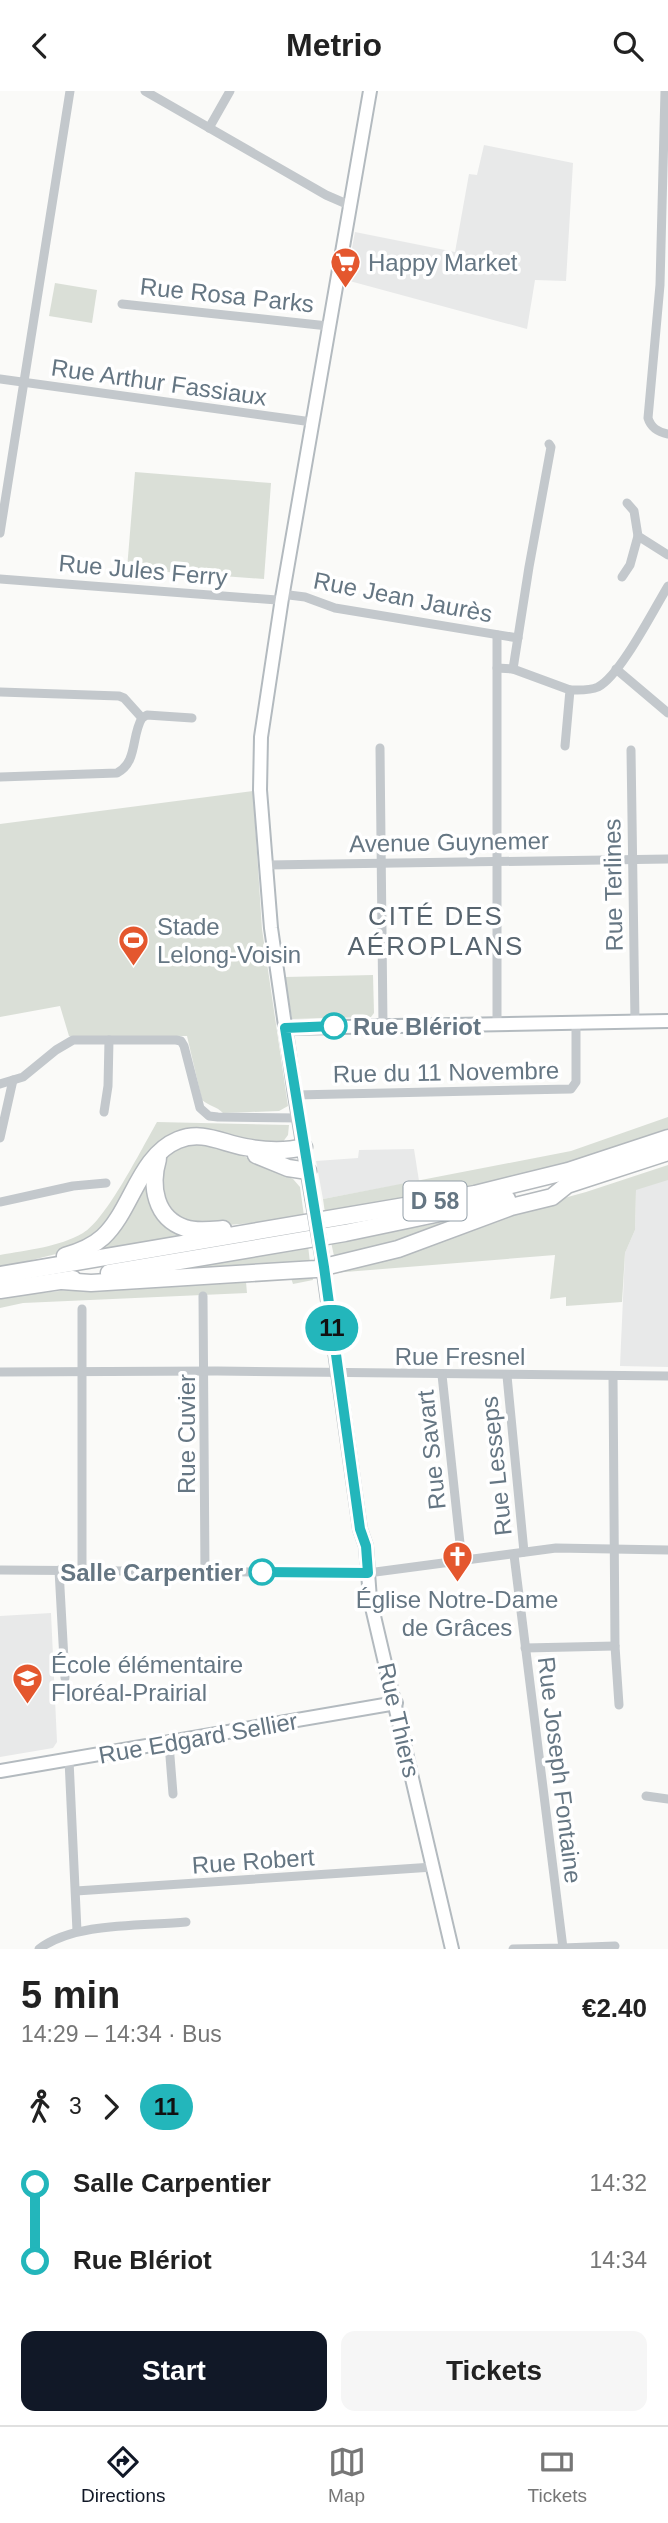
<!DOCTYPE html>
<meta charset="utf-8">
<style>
:root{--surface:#fff;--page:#f6f6f6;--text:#222;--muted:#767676;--line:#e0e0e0;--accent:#111827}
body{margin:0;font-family:Helvetica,sans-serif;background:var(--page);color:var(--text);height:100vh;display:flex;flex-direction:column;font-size:26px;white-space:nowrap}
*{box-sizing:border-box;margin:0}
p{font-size:23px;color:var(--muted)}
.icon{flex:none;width:38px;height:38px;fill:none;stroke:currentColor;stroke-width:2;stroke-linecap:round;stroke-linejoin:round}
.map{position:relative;height:1858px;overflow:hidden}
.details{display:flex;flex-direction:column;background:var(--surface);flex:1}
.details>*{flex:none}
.badge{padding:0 14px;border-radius:23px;font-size:24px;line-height:46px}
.map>.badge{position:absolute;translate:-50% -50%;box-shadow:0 0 0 4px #fff}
.legs{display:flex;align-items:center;gap:10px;height:77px;padding:0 21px;font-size:23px}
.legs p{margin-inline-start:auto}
.head{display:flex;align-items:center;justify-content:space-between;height:119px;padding:0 21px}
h1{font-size:38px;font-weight:700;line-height:52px}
.button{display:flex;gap:14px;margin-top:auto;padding:14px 21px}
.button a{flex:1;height:80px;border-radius:14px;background:var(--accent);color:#fff;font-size:28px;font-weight:700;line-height:80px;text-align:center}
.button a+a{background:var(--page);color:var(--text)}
ul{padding:0 21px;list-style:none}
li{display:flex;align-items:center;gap:24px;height:77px;font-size:26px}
li i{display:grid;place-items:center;width:10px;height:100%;margin:0 9px;background:currentColor}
li i::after{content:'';width:18px;height:18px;margin:-9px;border:5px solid;border-radius:50%;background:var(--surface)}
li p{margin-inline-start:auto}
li:first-child i{background:linear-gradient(#0000 50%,currentColor 0)}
li:last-child i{background:linear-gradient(currentColor 50%,#0000 0)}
header{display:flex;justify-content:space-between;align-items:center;height:91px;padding:0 21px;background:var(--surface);font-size:32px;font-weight:700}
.menu{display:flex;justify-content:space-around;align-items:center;height:98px;border-top:2px solid var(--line);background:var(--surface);font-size:19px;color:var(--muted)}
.menu a{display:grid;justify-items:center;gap:4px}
.menu .active{color:var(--accent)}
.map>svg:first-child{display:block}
.built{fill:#e8e9e9}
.green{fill:#dadfd7}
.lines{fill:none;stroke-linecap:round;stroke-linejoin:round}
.secondary-casing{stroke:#b3babf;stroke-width:16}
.highway-casing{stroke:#b4b9bd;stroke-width:19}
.street{stroke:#c3c8cc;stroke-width:9}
.secondary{stroke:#fff;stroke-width:12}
.highway{stroke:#fff;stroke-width:16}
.secondary-bridge-casing{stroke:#b3babf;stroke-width:16;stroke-linecap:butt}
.secondary-bridge{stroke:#fff;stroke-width:12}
.line-1-casing{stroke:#fff;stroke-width:16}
.line-1{stroke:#23b6bb;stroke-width:10}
.stop-1-dot{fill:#fff;stroke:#23b6bb;stroke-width:3.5}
.labels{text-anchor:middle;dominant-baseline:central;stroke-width:7;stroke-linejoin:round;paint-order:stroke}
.shield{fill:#fff;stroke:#939fa8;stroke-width:2}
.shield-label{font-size:23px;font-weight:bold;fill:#657683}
.poi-label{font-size:24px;fill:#657683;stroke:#fff;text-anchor:start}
.street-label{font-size:24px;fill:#657683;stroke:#fff}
.stop-label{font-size:24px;font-weight:bold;fill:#657683;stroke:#fff;text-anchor:start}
.neighbourhood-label{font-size:26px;letter-spacing:2px;fill:#57646e;stroke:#fff}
</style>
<header><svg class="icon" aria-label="back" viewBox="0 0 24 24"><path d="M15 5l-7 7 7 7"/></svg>Metrio<svg class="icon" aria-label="search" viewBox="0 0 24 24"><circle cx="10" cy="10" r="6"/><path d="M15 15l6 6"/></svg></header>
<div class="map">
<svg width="668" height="1858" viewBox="0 0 668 1858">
<rect width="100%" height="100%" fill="#fafaf8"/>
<g class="built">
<polygon points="484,54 573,72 566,190 535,189 527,238 346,189 355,141 455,161 469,83 477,84"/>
<polygon points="414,1058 419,1090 323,1108 316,1070 358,1067 359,1059"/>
<polygon points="668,1081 668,1276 620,1275 625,1162 635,1139 636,1093"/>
<polygon points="51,1522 57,1651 53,1657 0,1666 0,1525"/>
</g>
<g class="green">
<polygon points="55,192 97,199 92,232 49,225"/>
<polygon points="135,381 271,392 264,488 127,478"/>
<path d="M253,700L262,838L288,1015L279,1020L223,1022C216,1015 209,1015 202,1009L187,945H69L60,915L0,926V733Z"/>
<polygon points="373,884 374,922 371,926 292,928 285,886"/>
<polygon points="668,1026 668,1039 569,1072 494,1091 325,1122 323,1108 571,1060"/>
<path d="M157,1031L289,1034L288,1044L279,1056L195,1038L170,1044L161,1051L111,1132L76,1158L0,1177V1164C27,1159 59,1156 83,1142C106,1129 142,1057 157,1031Z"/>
<path d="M197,1052L233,1060L293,1088L300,1096L304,1125C269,1129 219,1140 186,1130C157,1122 152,1066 176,1055C182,1053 191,1053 197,1052Z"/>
<polygon points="668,1074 668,1089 636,1099 635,1139 625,1162 622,1211 566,1215 566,1206 550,1208 555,1164 333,1182 334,1180 517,1120 586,1101"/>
<polygon points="147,1086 188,1147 94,1162"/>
<polygon points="459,1127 393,1154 334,1165 331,1151 429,1134"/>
<polygon points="308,1154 310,1172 219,1180 151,1179"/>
<path d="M312,1185L313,1189L293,1193L291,1187L246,1191L247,1202L23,1212L0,1217V1207C103,1193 208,1190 312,1185Z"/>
</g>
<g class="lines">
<defs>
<g id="secondary">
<polyline points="285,937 668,930"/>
<polyline points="312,1107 295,1004 271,837 260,699 261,646 282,507 370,0"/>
<polyline points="322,1168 360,1438 366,1455 370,1508 452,1858"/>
<polyline points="0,1680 396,1612"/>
</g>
<g id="highway">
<polyline points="256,1064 288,1077 308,1080"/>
<path d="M158,1068C150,1095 155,1127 185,1137C196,1141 211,1139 223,1138"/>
<path d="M65,1165C79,1161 92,1156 103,1146C132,1119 139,1065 178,1049C202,1039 222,1052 245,1056C266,1060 284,1061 304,1056"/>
<polyline points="109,1182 345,1142 507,1108"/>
<polyline points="0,1184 475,1103 568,1080 668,1047"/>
<polyline points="62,1190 91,1192 316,1178 398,1158 511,1116 552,1106 567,1094 668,1061"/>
<polyline points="0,1199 73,1188"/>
</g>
</defs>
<use href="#secondary" class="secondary-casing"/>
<use href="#highway" class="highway-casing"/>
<g class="street">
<polyline points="145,0 326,104 349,114"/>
<path d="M665,0L660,194L648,327C651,337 658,341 668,343"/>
<polyline points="209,37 230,0"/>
<polyline points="122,213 328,235"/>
<polyline points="0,288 312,331"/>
<polyline points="627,412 634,420 638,445 668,464"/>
<polyline points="0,442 70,0"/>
<polyline points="622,486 630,474 638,445"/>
<polyline points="0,488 277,509 289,504 305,506 335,517 518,547"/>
<polyline points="497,577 513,578 570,599 565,655"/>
<polyline points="513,578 529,476 551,356 549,353"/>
<polyline points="616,578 668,622"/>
<path d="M570,599C579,599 589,600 598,596C620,585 654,518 668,495"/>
<polyline points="0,601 119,605 124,607 142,627"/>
<polyline points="142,627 147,624 192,627"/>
<polyline points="380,657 383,934"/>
<polyline points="631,659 635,930"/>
<path d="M0,686L117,682C138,671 131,645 142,627"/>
<polyline points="267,774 668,768"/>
<polyline points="497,932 497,544"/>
<polyline points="0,993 23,986 56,959 73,949 176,949 181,950 184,955 200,1017 209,1025 218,1026 299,1027"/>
<polyline points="295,1004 571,998 576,991 576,931"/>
<polyline points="104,1021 108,995 109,949"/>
<polyline points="0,1047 13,989"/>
<polyline points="0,1111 73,1095 106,1092"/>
<polyline points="203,1205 205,1482"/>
<polyline points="82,1218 82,1479"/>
<polyline points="0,1281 217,1280 668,1285"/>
<polyline points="442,1284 462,1471"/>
<polyline points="507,1285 524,1461"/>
<polyline points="613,1285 615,1555 619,1614"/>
<polyline points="0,1479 368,1482 556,1457 668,1459"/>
<polyline points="59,1479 65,1587"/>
<polyline points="525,1557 615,1555"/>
<polyline points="169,1653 173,1703"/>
<polyline points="69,1669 77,1840"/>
<polyline points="646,1705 668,1708"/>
<polyline points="76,1800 433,1776"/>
<polyline points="563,1857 615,1855"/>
<path d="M39,1858C74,1831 142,1835 186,1831"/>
<polyline points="513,1858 563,1857 514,1464"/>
</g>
<use href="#secondary" class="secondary"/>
<use href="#highway" class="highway"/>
<defs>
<polyline id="secondary-bridge" points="312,1107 322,1165"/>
</defs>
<use href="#secondary-bridge" class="secondary-bridge-casing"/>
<use href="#secondary-bridge" class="secondary-bridge"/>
</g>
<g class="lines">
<defs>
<polyline id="line-1" points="262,1481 368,1482 366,1455 360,1438 324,1176 285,937 334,935"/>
</defs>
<use href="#line-1" class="line-1-casing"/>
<use href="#line-1" class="line-1"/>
</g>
<defs>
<symbol id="supermarket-pin" viewBox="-11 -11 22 30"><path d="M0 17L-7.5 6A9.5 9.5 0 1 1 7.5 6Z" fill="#e4572e" stroke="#fff"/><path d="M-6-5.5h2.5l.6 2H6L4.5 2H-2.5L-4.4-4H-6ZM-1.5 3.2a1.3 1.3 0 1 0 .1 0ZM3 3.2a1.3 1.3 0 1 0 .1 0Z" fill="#fff"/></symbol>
<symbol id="stadium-pin" viewBox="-11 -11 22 30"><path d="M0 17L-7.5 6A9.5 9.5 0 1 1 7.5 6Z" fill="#e4572e" stroke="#fff"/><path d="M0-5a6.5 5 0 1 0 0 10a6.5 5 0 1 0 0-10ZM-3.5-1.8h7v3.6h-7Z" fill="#fff"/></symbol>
<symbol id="church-pin" viewBox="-11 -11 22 30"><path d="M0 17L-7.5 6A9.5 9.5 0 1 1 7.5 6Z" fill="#e4572e" stroke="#fff"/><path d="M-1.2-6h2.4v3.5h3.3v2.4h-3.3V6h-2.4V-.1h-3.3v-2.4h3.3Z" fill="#fff"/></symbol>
<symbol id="school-pin" viewBox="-11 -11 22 30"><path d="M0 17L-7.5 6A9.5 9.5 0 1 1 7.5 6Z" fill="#e4572e" stroke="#fff"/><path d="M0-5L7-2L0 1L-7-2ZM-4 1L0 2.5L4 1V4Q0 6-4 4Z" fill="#fff"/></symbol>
</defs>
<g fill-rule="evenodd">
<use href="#supermarket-pin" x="328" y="154" width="35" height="47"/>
<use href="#stadium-pin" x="116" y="832" width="35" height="47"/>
<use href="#church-pin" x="440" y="1448" width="35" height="47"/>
<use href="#school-pin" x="10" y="1570" width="35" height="47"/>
</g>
<g class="stop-1-dot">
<circle cx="334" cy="935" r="12"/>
<circle cx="262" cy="1481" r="12"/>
</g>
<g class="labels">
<rect class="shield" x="403.5" y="1090.5" width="63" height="39" rx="5"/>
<g class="shield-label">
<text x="435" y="1110">D 58</text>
</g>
<g class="poi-label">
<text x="368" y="171">Happy Market</text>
<text x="157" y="835">Stade<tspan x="157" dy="28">Lelong-Voisin</tspan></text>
<text x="457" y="1508" text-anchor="middle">Église Notre-Dame<tspan x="457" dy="28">de Grâces</tspan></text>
<text x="51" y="1573">École élémentaire<tspan x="51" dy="28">Floréal-Prairial</tspan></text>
</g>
<g class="street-label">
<text transform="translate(227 204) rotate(6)">Rue Rosa Parks</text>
<text transform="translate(159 291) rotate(8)">Rue Arthur Fassiaux</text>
<text transform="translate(143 479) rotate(5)">Rue Jules Ferry</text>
<text transform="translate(403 506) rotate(11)">Rue Jean Jaurès</text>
<text transform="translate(449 751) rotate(-1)">Avenue Guynemer</text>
<text transform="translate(613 794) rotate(-91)">Rue Terlines</text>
<text transform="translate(446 981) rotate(-1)">Rue du 11 Novembre</text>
<text x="460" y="1265">Rue Fresnel</text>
<text transform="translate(186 1343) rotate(-90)">Rue Cuvier</text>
<text transform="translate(431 1359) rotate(-96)">Rue Savart</text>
<text transform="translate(496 1375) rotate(-96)">Rue Lesseps</text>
<text transform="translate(399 1629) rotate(77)">Rue Thiers</text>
<text transform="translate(198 1647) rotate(-10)">Rue Edgard Sellier</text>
<text transform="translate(560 1679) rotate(83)">Rue Joseph Fontaine</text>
<text transform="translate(253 1770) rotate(-4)">Rue Robert</text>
</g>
<g class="stop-label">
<text x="353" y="935">Rue Blériot</text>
<text x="243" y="1481" text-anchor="end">Salle Carpentier</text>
</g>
<g class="neighbourhood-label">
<text x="436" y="825">CITÉ DES<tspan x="436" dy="30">AÉROPLANS</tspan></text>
</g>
</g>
</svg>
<b class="badge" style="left:332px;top:1237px;background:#23b6bb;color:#111">11</b>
</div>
<section class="details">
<div class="head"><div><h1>5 min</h1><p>14:29 – 14:34 · Bus</p></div><b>€2.40</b></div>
<div class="legs"><svg class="icon" aria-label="walk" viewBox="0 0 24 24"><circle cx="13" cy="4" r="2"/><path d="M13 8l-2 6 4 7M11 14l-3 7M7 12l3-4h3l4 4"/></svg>3<svg class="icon" aria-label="forward" viewBox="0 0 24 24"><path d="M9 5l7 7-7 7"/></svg><b class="badge" style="background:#23b6bb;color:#111">11</b></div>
<ul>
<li><i style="color:#23b6bb"></i><b>Salle Carpentier</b><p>14:32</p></li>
<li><i style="color:#23b6bb"></i><b>Rue Blériot</b><p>14:34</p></li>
</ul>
<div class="button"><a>Start</a><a>Tickets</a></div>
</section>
<nav class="menu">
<a class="active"><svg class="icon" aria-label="directions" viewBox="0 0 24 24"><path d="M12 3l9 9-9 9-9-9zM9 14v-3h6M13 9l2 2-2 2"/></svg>Directions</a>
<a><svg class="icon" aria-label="map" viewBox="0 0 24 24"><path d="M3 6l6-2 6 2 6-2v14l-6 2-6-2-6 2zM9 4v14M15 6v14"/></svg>Map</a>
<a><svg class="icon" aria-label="tickets" viewBox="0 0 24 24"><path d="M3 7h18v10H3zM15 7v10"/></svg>Tickets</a>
</nav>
